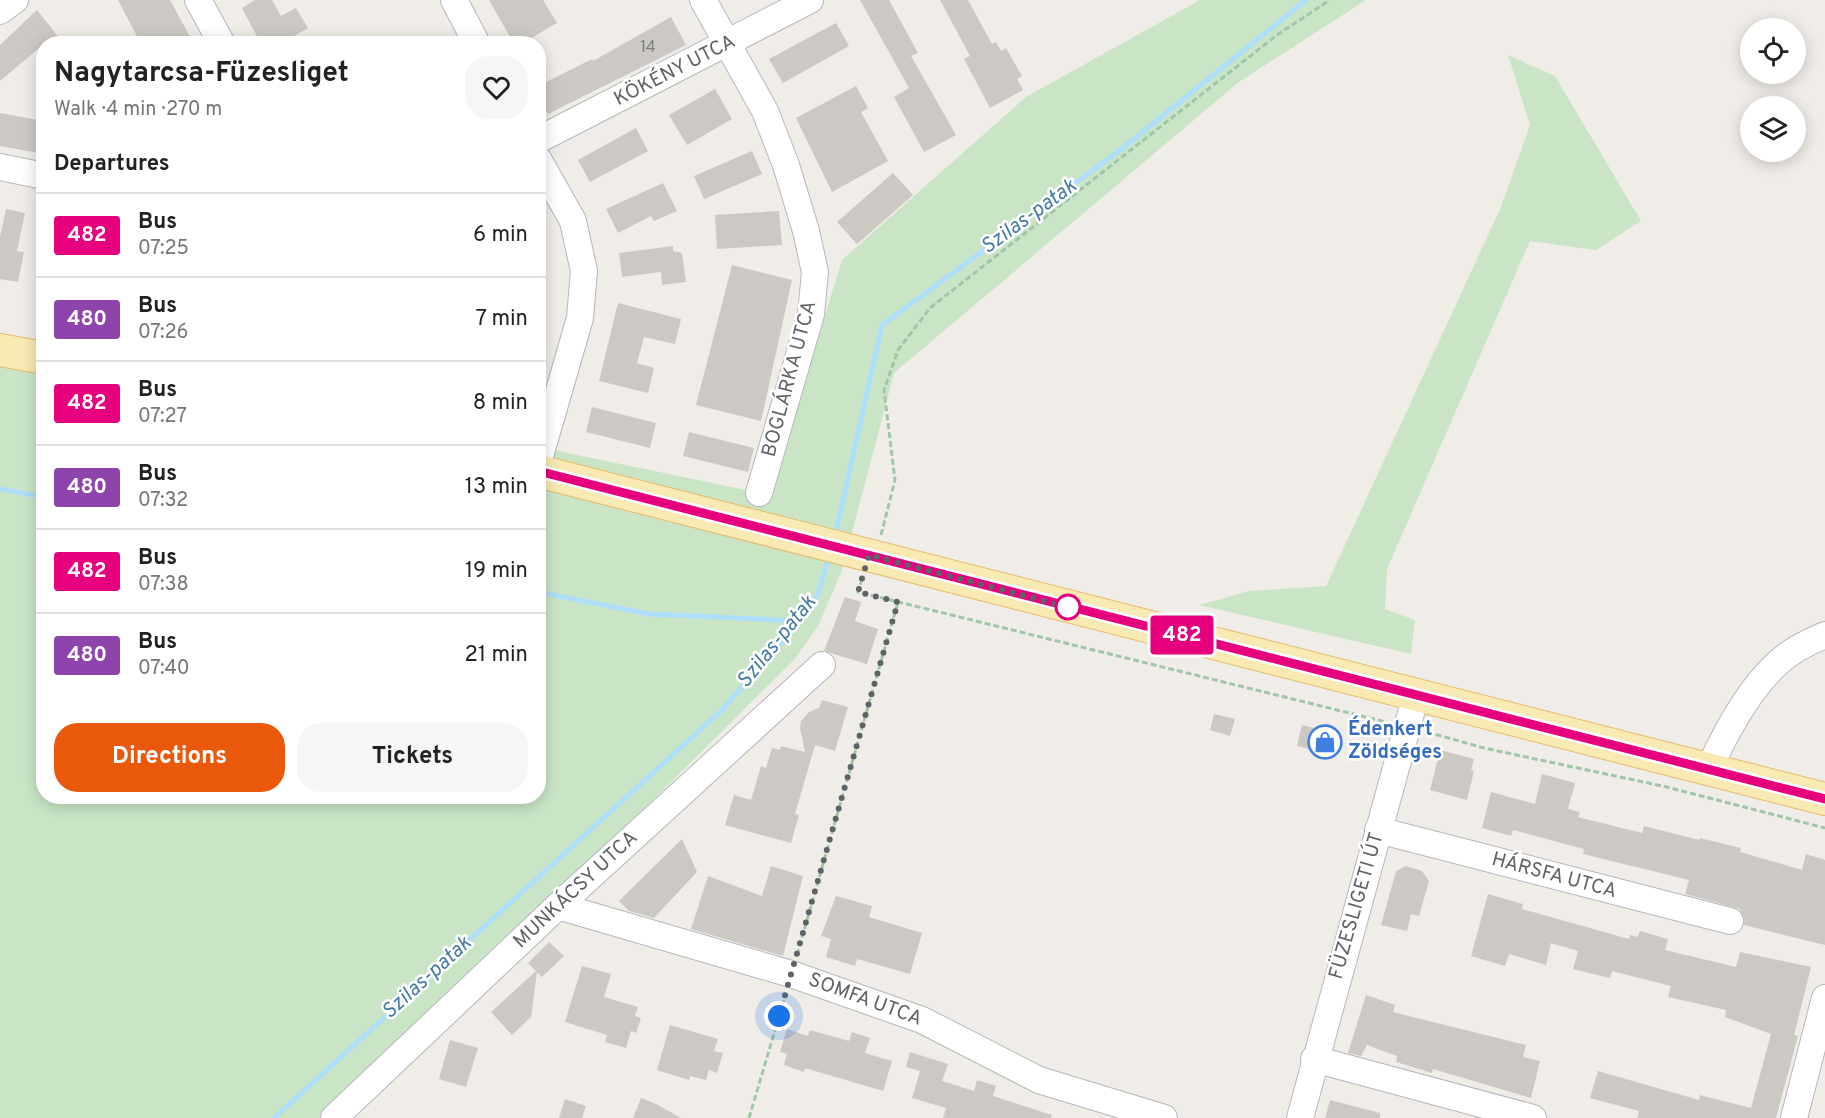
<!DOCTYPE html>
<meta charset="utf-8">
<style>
:root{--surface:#fff;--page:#f6f6f6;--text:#222;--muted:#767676;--line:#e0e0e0;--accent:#ea580c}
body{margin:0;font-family:Overpass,sans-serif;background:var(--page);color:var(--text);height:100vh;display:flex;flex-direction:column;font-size:22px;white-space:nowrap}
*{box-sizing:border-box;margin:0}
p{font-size:20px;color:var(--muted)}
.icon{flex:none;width:33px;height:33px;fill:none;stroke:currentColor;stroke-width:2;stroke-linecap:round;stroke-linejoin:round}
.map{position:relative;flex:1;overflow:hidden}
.details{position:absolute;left:36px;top:36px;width:510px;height:768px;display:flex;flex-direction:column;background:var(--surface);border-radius:24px;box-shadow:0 3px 15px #0003}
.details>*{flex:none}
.badge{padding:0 12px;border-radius:4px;font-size:21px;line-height:39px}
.controls{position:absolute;left:1740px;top:18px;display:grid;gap:12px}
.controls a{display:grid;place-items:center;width:66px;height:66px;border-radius:50%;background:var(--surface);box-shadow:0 3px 15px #0003;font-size:30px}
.you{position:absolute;width:30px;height:30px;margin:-15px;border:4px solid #fff;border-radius:50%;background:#1a73e8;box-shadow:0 0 0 9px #1a73e833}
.map>.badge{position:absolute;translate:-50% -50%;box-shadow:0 0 0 3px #fff}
h2{padding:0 18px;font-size:22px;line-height:54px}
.round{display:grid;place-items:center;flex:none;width:63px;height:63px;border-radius:24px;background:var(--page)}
.summary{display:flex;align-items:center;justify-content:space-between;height:102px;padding:0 18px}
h1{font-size:28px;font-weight:700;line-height:45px}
.button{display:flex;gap:12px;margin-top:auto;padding:12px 18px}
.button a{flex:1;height:69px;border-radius:24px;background:var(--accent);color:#fff;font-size:24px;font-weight:700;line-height:69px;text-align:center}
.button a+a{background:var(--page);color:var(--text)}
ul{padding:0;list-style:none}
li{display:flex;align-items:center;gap:18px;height:84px;padding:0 18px;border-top:2px solid var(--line)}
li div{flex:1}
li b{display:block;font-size:22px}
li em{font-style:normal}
li .badge{min-width:66px;font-weight:700;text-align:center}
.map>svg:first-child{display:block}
.green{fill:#c9e5c6}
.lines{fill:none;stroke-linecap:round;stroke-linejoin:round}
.stream{stroke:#aedef9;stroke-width:5}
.building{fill:#ccc8c4}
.minor-casing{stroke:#b5b8bb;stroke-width:28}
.major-casing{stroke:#e8bb69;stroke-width:34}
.path{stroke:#a0c6a8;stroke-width:3;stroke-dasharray:6 3;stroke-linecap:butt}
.minor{stroke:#fff;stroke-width:26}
.major{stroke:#f9e9b3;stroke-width:32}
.line-casing{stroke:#fff;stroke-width:14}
.line{stroke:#e6007e;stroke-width:9}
.walk{stroke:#5f6367;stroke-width:6;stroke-dasharray:0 10.8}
.stop-dot{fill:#fff;stroke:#e6007e;stroke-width:3}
.labels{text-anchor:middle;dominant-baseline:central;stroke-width:5;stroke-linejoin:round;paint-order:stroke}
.number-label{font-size:16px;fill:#7a7c7e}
.street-label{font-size:20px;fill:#5f6367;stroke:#fff}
.shop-label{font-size:20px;font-weight:bold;fill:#366cbe;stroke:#fff;text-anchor:start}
.water-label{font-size:21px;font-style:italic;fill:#477aa2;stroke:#fff}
</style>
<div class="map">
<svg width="1825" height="1118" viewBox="0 0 1825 1118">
<rect width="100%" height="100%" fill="#f0ede8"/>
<g class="green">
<polygon points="1200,0 1366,0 1239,82 894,373 842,571 818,626 795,659 332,1118 0,1118 0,333 43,342 44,796 538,796 539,447 770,495 842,260 1026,97"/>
<polygon points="1508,55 1555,76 1641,221 1596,250 1530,241 1387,569 1385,609 1415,620 1411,654 1199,605 1250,591 1326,586 1501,207 1530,125"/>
</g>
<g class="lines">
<g class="stream">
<polyline points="0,489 44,497"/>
<polyline points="835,536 882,325 1119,151 1306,0"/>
<polyline points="538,592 649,614 799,621"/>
<polyline points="274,1118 722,710 799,621 818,594 829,556"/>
</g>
</g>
<g class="building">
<polygon points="118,0 170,0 194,44 141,44"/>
<polygon points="255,0 272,0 281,16 296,8 308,28 280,44 261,44 242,8"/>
<polygon points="489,0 543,0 557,23 521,44 514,44"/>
<polygon points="860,0 889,0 918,53 911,56 956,135 924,152 894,97 909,88"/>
<polygon points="940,0 968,0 992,44 996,42 1001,51 1006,48 1022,76 1017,79 1023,90 990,108 964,59 970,56"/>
<polygon points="37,10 64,44 44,44 0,81 0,45"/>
<polygon points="671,17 686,45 548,114 538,97 538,86 592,59 593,61"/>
<polygon points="836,23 849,46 783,83 769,59"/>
<polygon points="856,86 868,108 861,112 888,161 832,192 796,118"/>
<polygon points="715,89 732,119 687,145 669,115"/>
<polygon points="0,113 44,121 44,154 0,146"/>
<polygon points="636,128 648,151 590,182 578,160"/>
<polygon points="752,151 762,174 704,199 694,176"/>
<polygon points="893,173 913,195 857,244 837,222"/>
<polygon points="663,183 677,211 654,221 651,216 618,233 606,209"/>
<polygon points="6,209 25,213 17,251 24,252 18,282 0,279 0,237"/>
<polygon points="779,211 782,245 717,249 715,215"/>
<polygon points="673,246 673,251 682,253 686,282 662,285 661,272 622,277 619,253"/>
<polygon points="732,265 792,280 761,421 696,405"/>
<polygon points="618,303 681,319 675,344 644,337 637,363 654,368 648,393 599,381"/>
<polygon points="592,407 656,423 650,448 586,432"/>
<polygon points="689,432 754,448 748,472 683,456"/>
<polygon points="845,597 861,602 855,621 878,629 867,664 824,651"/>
<polygon points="822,700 848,707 835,751 815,745 795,814 799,815 791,843 725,825 734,795 751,800 761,766 766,768 772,748 780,750 781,746 805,752 800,728 801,721 809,712 819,708"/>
<polygon points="1214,714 1235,719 1230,736 1210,730"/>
<polygon points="1302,725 1336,733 1331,754 1297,746"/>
<polygon points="1440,750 1474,759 1471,770 1474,771 1467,800 1430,790"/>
<polygon points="1542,774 1575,783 1568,809 1580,812 1578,817 1642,833 1644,826 1699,840 1700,838 1741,848 1740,852 1802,870 1806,854 1825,860 1825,945 1744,925 1740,909 1685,894 1689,880 1583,854 1584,849 1513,830 1511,836 1482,828 1491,792 1535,804"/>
<polygon points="682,839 697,872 654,918 629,911 619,901"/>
<polygon points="771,866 803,876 783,956 691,929 708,876 762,896"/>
<polygon points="1406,866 1422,871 1429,881 1419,916 1411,914 1407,931 1381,925 1396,871"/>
<polygon points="1488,894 1523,904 1522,909 1629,939 1630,935 1638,937 1640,931 1668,939 1665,950 1736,967 1740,952 1811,967 1794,1035 1798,1036 1776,1118 1637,1118 1639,1111 1590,1098 1598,1071 1699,1100 1700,1095 1751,1108 1771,1034 1725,1017 1726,1010 1668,997 1671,986 1612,971 1610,978 1573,969 1578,951 1551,943 1546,965 1509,954 1505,966 1471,956"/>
<polygon points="836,896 872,906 869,917 922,933 910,974 857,959 855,966 826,957 831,939 821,936"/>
<polygon points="549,942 564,956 542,977 537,972 531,1017 512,1035 491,1012 536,971 528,963"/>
<polygon points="582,966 611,974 604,997 638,1007 635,1016 641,1018 636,1033 631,1031 626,1048 605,1042 607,1035 565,1022"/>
<polygon points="1366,995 1395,1005 1393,1012 1526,1045 1523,1057 1540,1061 1531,1098 1433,1069 1432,1073 1396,1062 1397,1056 1367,1045 1361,1056 1348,1053"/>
<polygon points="670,1025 718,1039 714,1051 723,1053 717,1073 709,1070 706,1080 690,1076 689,1080 657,1070"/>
<polygon points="787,1029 808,1036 810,1030 849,1041 852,1032 870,1038 865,1053 892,1061 883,1091 805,1068 804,1072 784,1065 787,1054 780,1052"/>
<polygon points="450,1040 478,1048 466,1087 439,1079"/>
<polygon points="910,1052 948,1064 942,1081 974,1091 977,1080 996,1086 993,1096 1052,1115 1051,1118 943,1118 946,1108 912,1098 920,1071 906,1067"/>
<polygon points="641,1098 656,1104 681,1118 633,1118"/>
<polygon points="565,1099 586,1106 582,1118 559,1118"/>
<polygon points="1330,1100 1380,1113 1380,1118 1325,1118"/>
</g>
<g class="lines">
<defs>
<g id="minor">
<polyline points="198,0 222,44"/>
<polyline points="454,0 477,44"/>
<polyline points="703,0 765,111 786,165 806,231 815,272 811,314 759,493"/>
<polyline points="0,11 15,0"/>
<polyline points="538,140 810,0"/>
<polyline points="538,159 573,221 584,271 580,318 538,463"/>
<polyline points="0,167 44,176"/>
<path d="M1709,769C1726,731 1756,675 1792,652C1802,645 1814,640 1825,635"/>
<polyline points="1378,830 1730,921"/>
<polyline points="558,906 791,974 922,1020 1039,1080 1164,1118"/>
<polyline points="1314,1059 1533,1118"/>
<polyline points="334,1118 558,906 822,665"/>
<polyline points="1300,1118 1416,695"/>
<polyline points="1794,1118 1825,998"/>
</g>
<g id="major">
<polyline points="0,350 44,358"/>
<polyline points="538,471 1825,799"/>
</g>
</defs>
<use href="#minor" class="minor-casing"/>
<use href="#major" class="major-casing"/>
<g class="path">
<polyline points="881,535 895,480 884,390 898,350 930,308 1277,35 1330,0"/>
<polyline points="862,579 858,592 1386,722"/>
<polyline points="1427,732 1484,748 1667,787 1825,828"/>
<polyline points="797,955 898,602"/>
<polyline points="749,1118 786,993"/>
</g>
<use href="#minor" class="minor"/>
<use href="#major" class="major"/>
</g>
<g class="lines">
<defs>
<polyline id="line" points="538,471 1825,799"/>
</defs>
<use href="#line" class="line-casing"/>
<use href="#line" class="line"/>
<polyline class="walk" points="779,1016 898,602 858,592 869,555 1068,607"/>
</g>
<defs>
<symbol id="shop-ring" viewBox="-11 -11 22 22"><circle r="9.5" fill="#fff" stroke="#3f7fe0" stroke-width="1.5"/><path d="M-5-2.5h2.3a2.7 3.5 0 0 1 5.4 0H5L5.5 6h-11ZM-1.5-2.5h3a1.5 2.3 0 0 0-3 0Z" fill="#3f7fe0"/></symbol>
</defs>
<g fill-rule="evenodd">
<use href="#shop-ring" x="1306" y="723" width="38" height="38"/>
</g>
<circle class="stop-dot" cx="1068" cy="607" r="12"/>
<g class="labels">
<g class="number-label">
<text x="648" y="48">14</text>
</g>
<g class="street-label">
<text transform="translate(675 71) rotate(-27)">KÖKÉNY UTCA</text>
<text transform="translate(790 379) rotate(-75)">BOGLÁRKA UTCA</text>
<text transform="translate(1554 876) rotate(15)">HÁRSFA UTCA</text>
<text transform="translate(576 890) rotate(-43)">MUNKÁCSY UTCA</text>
<text transform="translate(1357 906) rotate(-74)">FÜZESLIGETI ÚT</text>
<text transform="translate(865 1000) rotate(20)">SOMFA UTCA</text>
</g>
<g class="shop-label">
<text x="1348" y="730">Édenkert<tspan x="1348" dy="23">Zöldséges</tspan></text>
</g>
<g class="water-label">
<text transform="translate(1029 217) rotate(-36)">Szilas-patak</text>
<text transform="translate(777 642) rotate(-51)">Szilas-patak</text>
<text transform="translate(427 978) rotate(-42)">Szilas-patak</text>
</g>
</g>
</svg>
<div class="controls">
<a><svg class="icon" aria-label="locate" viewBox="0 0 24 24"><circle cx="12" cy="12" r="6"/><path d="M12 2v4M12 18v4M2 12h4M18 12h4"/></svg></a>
<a><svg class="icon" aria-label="layers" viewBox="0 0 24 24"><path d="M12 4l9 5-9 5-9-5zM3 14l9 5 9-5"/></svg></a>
</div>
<div class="you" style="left:779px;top:1016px"></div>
<b class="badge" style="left:1182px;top:635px;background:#e6007e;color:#fff">482</b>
<section class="details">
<div class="summary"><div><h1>Nagytarcsa-Füzesliget</h1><p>Walk · 4 min · 270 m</p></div><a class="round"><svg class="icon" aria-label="heart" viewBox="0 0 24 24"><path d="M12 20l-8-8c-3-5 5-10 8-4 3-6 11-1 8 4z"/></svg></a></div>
<h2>Departures</h2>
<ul>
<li><span class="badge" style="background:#e6007e;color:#fff">482</span><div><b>Bus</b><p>07:25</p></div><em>6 min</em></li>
<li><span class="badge" style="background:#8e44ad;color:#fff">480</span><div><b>Bus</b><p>07:26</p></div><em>7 min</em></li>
<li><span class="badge" style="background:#e6007e;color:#fff">482</span><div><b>Bus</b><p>07:27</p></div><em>8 min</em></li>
<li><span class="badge" style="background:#8e44ad;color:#fff">480</span><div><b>Bus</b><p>07:32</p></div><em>13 min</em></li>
<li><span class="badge" style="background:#e6007e;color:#fff">482</span><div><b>Bus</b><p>07:38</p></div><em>19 min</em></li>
<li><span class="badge" style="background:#8e44ad;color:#fff">480</span><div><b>Bus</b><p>07:40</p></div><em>21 min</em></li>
</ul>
<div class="button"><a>Directions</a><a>Tickets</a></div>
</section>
</div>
